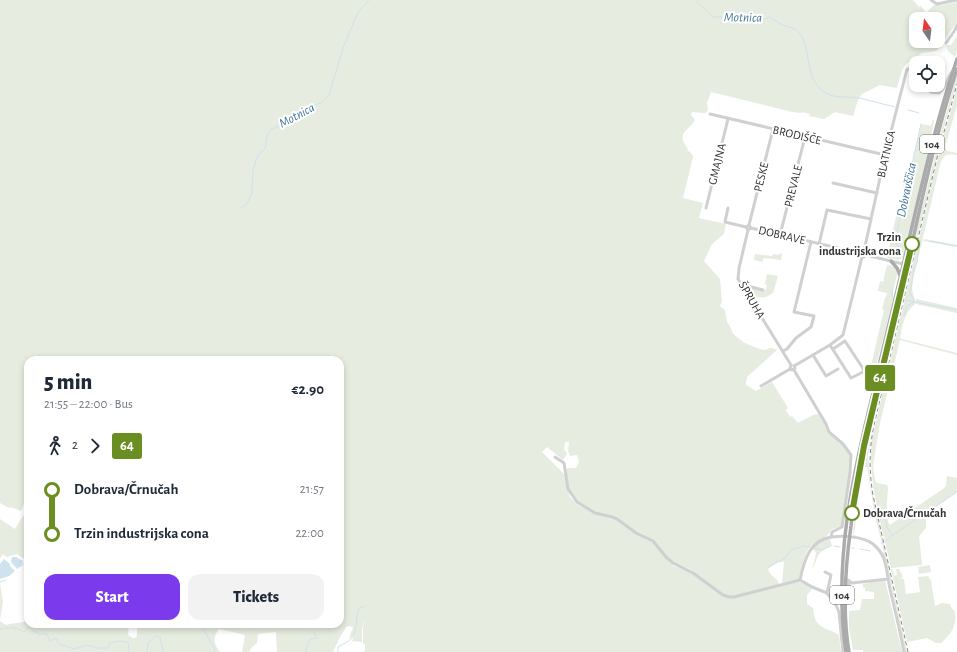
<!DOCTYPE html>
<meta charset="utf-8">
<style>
:root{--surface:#fff;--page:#f2f2f3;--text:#1f2937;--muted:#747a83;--accent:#7c3aed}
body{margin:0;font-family:"Alegreya Sans",sans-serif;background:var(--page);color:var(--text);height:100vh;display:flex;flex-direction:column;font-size:15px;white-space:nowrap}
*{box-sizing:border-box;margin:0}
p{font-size:13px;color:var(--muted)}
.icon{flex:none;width:22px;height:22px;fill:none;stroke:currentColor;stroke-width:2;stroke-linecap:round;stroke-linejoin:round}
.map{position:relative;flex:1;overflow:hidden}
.panel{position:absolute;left:24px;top:356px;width:320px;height:272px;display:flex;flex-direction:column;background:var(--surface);border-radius:12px;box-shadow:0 2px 6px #0003}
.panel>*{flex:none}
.badge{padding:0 8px;border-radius:3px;font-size:14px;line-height:26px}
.needle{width:26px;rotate:346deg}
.buttons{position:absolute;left:909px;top:12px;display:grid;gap:8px}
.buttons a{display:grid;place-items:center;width:36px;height:36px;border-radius:8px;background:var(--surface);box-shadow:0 2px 6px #0003;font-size:20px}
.map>.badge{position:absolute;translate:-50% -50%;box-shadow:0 0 0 2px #fff}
.legs{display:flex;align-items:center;gap:6px;height:44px;padding:0 20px;font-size:13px}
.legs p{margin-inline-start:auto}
.overview{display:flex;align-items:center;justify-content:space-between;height:68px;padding:0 20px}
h1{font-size:22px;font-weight:800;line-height:30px}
.cta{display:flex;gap:8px;margin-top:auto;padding:8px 20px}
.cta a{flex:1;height:46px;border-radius:12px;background:var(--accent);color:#fff;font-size:16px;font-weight:800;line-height:46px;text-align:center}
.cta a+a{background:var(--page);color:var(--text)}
ul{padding:0 20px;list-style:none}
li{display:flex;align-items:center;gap:14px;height:44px;font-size:15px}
li i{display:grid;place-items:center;width:6px;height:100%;margin:0 5px;background:currentColor}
li i::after{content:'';width:10px;height:10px;margin:-5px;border:3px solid;border-radius:50%;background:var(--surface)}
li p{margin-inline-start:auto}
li:first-child i{background:linear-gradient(#0000 50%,currentColor 0)}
li:last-child i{background:linear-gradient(currentColor 50%,#0000 0)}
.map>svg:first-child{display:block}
.green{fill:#e6ecdf}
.water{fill:#cfe2ee}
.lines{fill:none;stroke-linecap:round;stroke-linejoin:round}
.stream{stroke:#cfe2ee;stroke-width:1}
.minor{stroke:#d0d0d0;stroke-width:3}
.major{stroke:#ababab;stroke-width:3.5}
.rail{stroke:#888;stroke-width:1;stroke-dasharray:4 3;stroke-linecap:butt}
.line-1-casing{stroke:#fff;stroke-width:9}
.line-1{stroke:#6b8e23;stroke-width:6}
.stop-1-dot{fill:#fff;stroke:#6b8e23;stroke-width:2}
.labels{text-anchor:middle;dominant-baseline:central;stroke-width:4;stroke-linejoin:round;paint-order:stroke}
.shield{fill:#fff;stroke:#707070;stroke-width:1}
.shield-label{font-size:11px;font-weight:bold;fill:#333}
.street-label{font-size:12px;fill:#333;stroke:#fff}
.stop-label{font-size:12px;font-weight:bold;fill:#333;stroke:#fff;text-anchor:end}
.water-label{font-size:13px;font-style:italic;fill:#3f7597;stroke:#fff}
</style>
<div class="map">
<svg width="957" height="652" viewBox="0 0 957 652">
<rect width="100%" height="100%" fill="#fff"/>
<g class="green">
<path d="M0,0H913L919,7L921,6L926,13L934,5H942L956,2L957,3V22L943,43L932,41H938V19H916V41L944,44L936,51L922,53L906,64L902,70L897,88L880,85L862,94L858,100L853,116L835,112L824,119L809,116L810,114L802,112L801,113L792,112L711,92L707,103L708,110L706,113L692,112L691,115L695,120C689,131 675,132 688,149L687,150L692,154L693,157L683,198L703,203L699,218L726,224L724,234L712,244L704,261L720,279L722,302L720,306L725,310L727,322L731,328L732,332C740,342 752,347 764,350C770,349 769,346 777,350L747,377L746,382V385L756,391L772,382L788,408L786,410L790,417L792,416L798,423L813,415L818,414L825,424L828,433L844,447L850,455V469L841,526L831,530C827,540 815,540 809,548C803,557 802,569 799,579L782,583L784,562C776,561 773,566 768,569C771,578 777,577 779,584L732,597L724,594L698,575L689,569L675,563L666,556L653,540L640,535L617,518L609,515L598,513L578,502L574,498L569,488L566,470L568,468H576L579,462L577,455L570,456L568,451L569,442H565L564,449L567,454L563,460L547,447L542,452L564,474L568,490L570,497L578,505L595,514L616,520L633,532L654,543L665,557L674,566L690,572L700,578L723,596L728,598H734L796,582C802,582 807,585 812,589L807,595V604L813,608C814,612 814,617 816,621C821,629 832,630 839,635L841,652H363L365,651V644H363V628L365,618L362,629V642L352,641L354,635L349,639L353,627L347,626L339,639L333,652H277L276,632L258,634L257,643L252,647L249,652H242L245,635L219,629C213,637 213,644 220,652H0V621L6,625C14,623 20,623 28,621V624H37L46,628L49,624H129L128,635L133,638H135L137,636V624H340V360H28V494L21,511L10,507L9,508L0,503Z"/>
<polygon points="957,36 957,52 955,57 948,51 946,45 951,45"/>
<polygon points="957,74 957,82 944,128 913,256 911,259 917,239 916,232 941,132"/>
<path d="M957,88V106L945,147L947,151L957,153V155C947,153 943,155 940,165L913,280L912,290L916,303C904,313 903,323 900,338L902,339L957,353V355L900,340L880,423L873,466L875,480L877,483L887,485L888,487C888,496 884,519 890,525L943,489L946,486L947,476L957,478V492L926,514V528L919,536L922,565L891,568C882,525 867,482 872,438L939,153Z"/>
<polygon points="933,119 934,120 929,149 903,257 898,260 887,258 895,221 904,191 902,190 904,182 907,182 909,169 912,166 921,125 922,124 931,126"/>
<polygon points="924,239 957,245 957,247 923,241"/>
<polygon points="780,253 782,254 781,260 764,258 762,262 754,260 755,254 772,256 773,254 779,255"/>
<polygon points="885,264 894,267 898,272 893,291 893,299 873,379 872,379 869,374 884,310 882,309 885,298 886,297 887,293 878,291 880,281 883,282 887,265"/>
<path d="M907,272H908L902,298L903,299L872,432L868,456L870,483L889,568H887L882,553L884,552L875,516L867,467H865C860,490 857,512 854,535L873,541L854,536L853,534L856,507L855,501L862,463Z"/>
<polygon points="767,274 778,276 773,293 766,297 751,298 743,286 764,291 766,290 767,285 765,284"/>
<polygon points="916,299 957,308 957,313 916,304"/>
<polygon points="23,516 28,520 28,559 27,561 17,554 7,557 3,554 0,558 0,519 15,529"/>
<path d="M829,539L830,540L832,545C817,551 818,557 812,571L816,553L815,551L812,549L821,541Z"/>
<polygon points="930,565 931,572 919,574 918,567"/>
<polygon points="889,569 907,652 905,652 888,570"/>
<path d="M891,569H893L894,576L897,575L896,569H899L903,577L900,578L904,579L906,594L920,592L918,577L928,576L931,581L935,606L942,603L950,604C951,608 953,609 955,612C957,626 951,634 941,643H936L927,638L907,642Z"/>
<polygon points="7,579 5,581 0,583 3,602 0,620 0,581"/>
<polygon points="885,580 902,652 863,652 863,650 853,650 849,629 849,611 860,610 862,599 874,599 874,592 865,591 865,588 863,587 863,584"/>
</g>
<g class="water">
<polygon points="12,557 16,557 23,561 21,566 17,569 11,562"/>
<polygon points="4,559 10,564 10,566 15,571 9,576 0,579 0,564"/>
</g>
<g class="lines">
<g class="stream">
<path d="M695,0L713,17H722L732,21L743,17L763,20L770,17C774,20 778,23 783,25C787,27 791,27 795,29C814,41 801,79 826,93C836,99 848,96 859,98C871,101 883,104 895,107"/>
<polyline points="908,110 919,113"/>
<polyline points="240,208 246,205 249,200 252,192 253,170 258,155 265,149 267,136 270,130 298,117 310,107 323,102 329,95 343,48 358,12 369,0"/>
<polyline points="930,241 957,246"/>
<polyline points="903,255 899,250 896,238 900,217 921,124"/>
<polyline points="915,258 918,261 914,268 910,293 915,302 957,310"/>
<polyline points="917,258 921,241"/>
<polyline points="892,297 892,289"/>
<polyline points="905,300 914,302"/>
<polyline points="904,316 907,306 914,302"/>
<polyline points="884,512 887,527 892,535"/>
<polyline points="885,542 890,537 957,492"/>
<polyline points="881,543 883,543"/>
<polyline points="834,546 840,547"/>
<polyline points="814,548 822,550 831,546"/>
<polyline points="852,548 854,548"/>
<polyline points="860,549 870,551"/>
<polyline points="21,566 28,560"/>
<polyline points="767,568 785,558 791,550 803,546 810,547"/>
<polyline points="201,624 216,652"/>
<path d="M0,629C10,628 15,626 24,632L28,627L39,634H47L50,641L56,638L59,644L74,649L88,645L97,648H108L110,643L119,641L128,642L129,652"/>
<polyline points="147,652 148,643 156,636 160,637 163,652"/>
<polyline points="305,652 310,639 317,638 314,632"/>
<path d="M338,652V647C343,644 348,642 352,638C357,632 356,616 359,608L365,606"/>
</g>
<g class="minor">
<polyline points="931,0 937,4 956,0"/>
<polyline points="946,43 955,30 957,25"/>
<path d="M923,85L931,92L939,93C948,86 947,76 954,69"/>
<polyline points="710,114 885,155"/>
<polyline points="833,183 877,193"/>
<polyline points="706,208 728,119"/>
<polyline points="728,208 725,222 746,227"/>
<polyline points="749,225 773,129"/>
<polyline points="751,228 748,230 746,227 749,225 751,228 860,253"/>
<polyline points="748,230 739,268 738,279 791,365"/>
<polyline points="780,235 805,137"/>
<polyline points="819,244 827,210 871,219"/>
<polyline points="864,251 885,155 907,69 911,70 916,76"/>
<polyline points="861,257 864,257 866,255 907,265"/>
<polyline points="740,284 763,290"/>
<polyline points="830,345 851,378 863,372 864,370 845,341 833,349"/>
<polyline points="783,351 787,349 796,338 811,327 814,316 794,312 811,242"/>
<polyline points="813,355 826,376 838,369"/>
<polyline points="794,366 830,345 843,335 862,257"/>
<polyline points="790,369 792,370 795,368"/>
<polyline points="794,370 826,424 829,432 843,444 851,455 850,473 842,527 832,532 831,537"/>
<polyline points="761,386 790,369 791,365"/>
<polyline points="555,457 564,463 568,489 577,502 595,513 612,517 617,519 636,533 653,541 666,557 673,563 693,573 723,595 729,597 734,597 800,580"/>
<polyline points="825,572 831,575 827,593"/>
<polyline points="848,586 848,580 852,583 888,579"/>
<polyline points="848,594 849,585"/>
<path d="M843,652L839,612L836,605L827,593L812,587L800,580C804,561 809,540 832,537C843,535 864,537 873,544C878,548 882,554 884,559C887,569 888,579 890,589C895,610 900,631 904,652"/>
</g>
<g class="major">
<polyline points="891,261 897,268 900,275"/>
<path d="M846,652C833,565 852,477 873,393C880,360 888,328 896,295C915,216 931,136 957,59"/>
<path d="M849,652C842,610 845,568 851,526C860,450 881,375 899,301C917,224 932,145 957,69"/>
</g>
<path class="rail" d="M908,652L873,495C869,471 869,449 874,425L937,158L957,84"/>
</g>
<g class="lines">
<defs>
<polyline id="line-1" points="852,513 864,446 912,244"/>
</defs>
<use href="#line-1" class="line-1-casing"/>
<use href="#line-1" class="line-1"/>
</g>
<g class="stop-1-dot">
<circle cx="912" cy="244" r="7"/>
<circle cx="852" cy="513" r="7"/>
</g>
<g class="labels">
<g class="shield">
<rect x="920" y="135" width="24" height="18" rx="3"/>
<rect x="830" y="586" width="24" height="18" rx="3"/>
</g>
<g class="shield-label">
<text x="932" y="144">104</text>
<text x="842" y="595">104</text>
</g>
<g class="street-label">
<text transform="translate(797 135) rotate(13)">BRODIŠČE</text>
<text transform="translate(886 154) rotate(-77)">BLATNICA</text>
<text transform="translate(717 164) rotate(-76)">GMAJNA</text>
<text transform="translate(761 177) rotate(-76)">PESKE</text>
<text transform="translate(793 186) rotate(-76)">PREVALE</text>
<text transform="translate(782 235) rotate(13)">DOBRAVE</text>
<text transform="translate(752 300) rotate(60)">ŠPRUHA</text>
</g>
<g class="stop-label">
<text x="901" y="237">Trzin<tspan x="901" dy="14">industrijska cona</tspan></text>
<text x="863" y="513" text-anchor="start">Dobrava/Črnučah</text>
</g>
<g class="water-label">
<text transform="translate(743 18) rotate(1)">Motnica</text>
<text transform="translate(297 116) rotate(-28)">Motnica</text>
<text transform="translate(907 190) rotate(-78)">Dobravščica</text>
</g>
</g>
</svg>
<div class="buttons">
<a><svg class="needle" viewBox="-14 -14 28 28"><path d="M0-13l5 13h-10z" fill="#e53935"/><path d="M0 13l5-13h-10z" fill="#747a83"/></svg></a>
<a><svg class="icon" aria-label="locate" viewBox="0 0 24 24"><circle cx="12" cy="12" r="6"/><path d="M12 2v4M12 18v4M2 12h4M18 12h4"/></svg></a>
</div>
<b class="badge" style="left:880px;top:378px;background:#6b8e23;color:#fff">64</b>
<section class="panel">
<div class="overview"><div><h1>5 min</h1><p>21:55 – 22:00 · Bus</p></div><b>€2.90</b></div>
<div class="legs"><svg class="icon" aria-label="walk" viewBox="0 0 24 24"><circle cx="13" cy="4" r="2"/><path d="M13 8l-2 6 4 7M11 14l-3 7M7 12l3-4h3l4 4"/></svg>2<svg class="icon" aria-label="forward" viewBox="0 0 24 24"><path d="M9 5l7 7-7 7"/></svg><b class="badge" style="background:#6b8e23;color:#fff">64</b></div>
<ul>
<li><i style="color:#6b8e23"></i><b>Dobrava/Črnučah</b><p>21:57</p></li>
<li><i style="color:#6b8e23"></i><b>Trzin industrijska cona</b><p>22:00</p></li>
</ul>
<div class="cta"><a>Start</a><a>Tickets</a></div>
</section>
</div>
